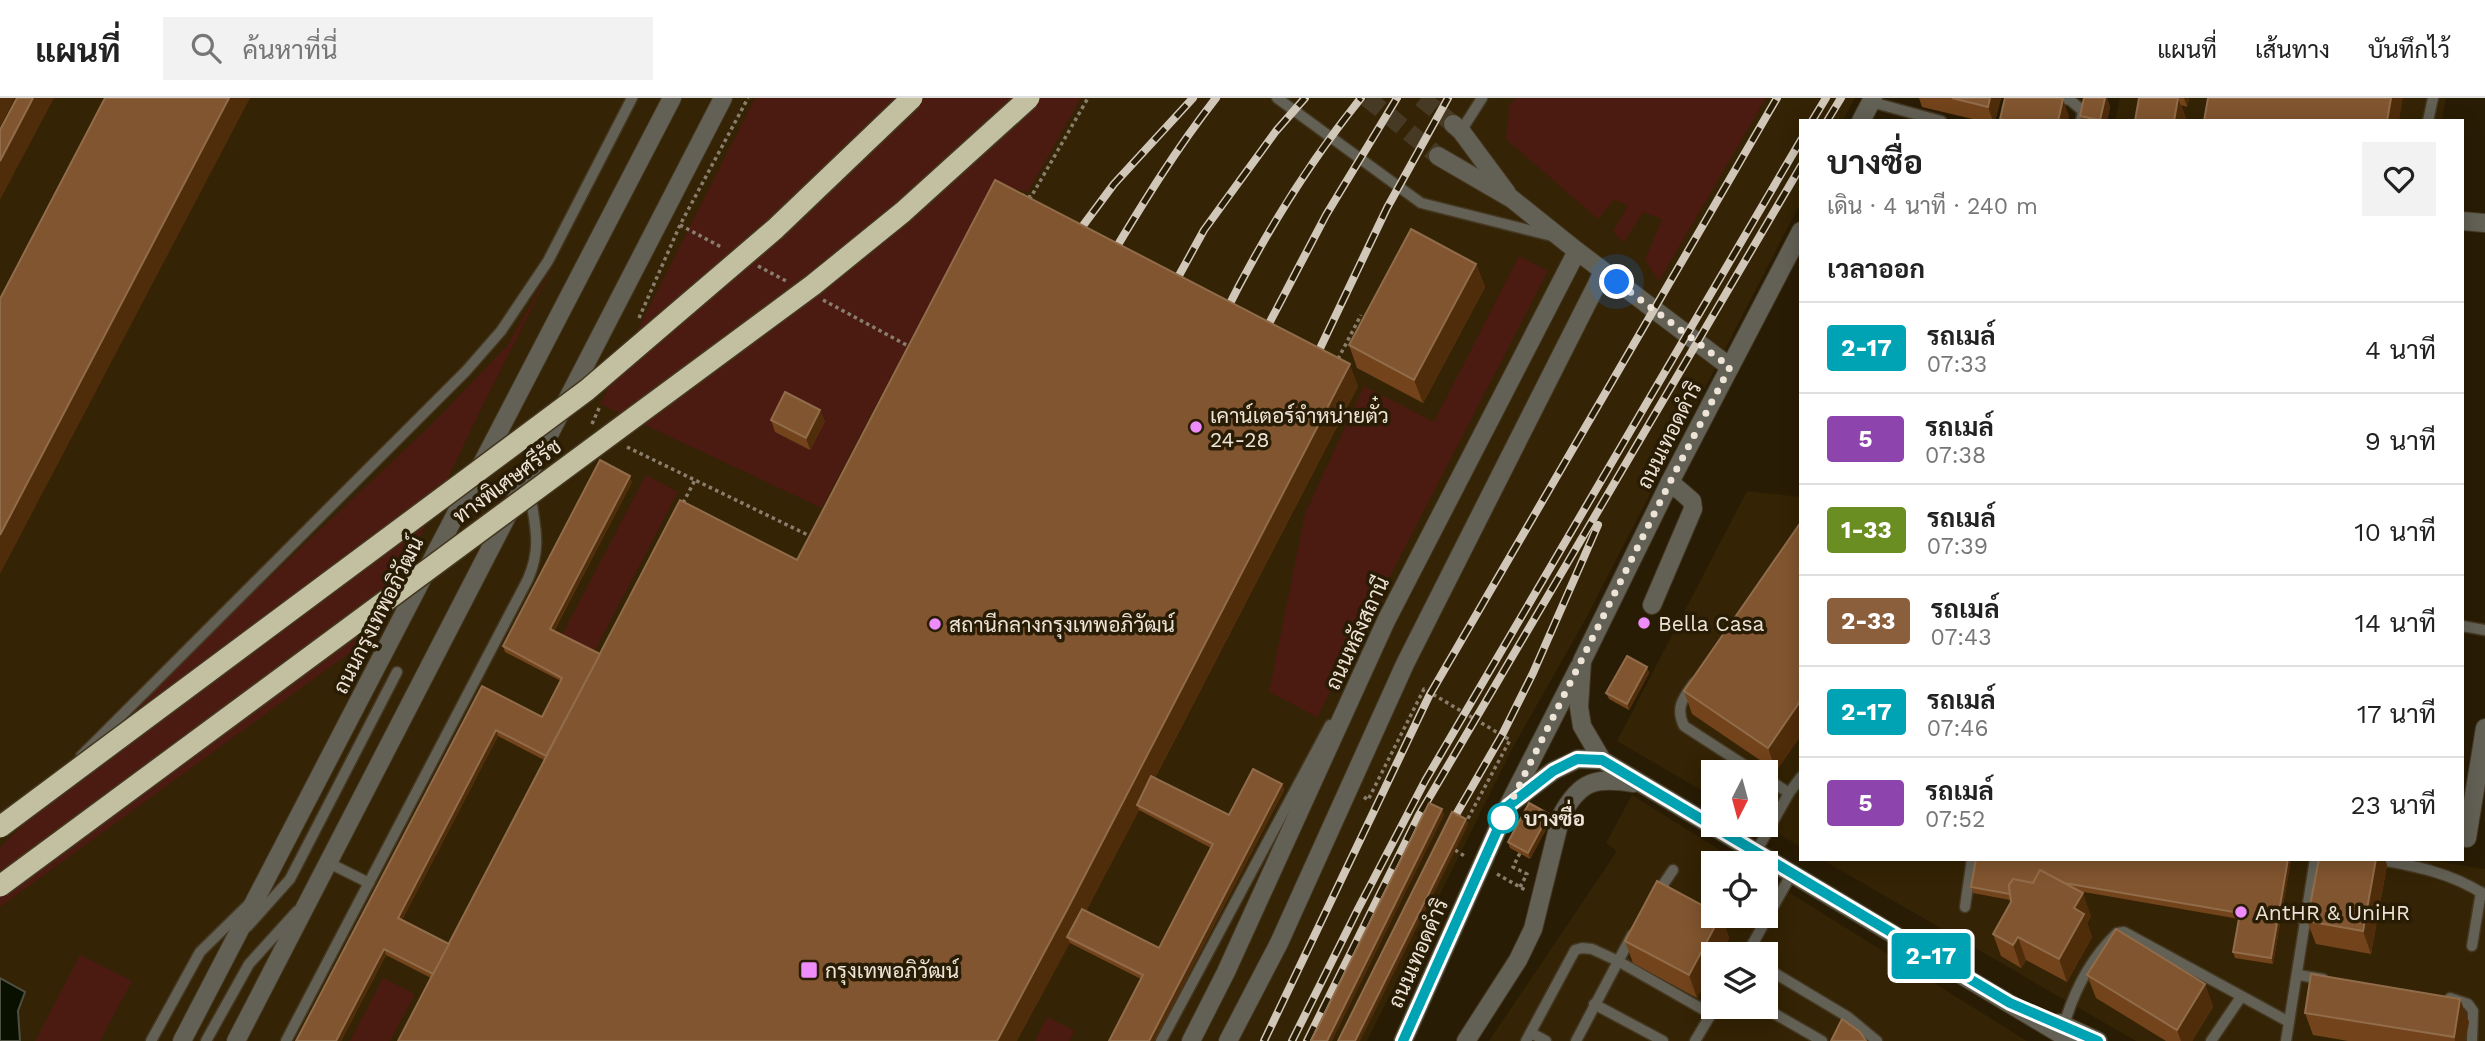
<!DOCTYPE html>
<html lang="th">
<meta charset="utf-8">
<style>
:root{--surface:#fff;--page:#f2f2f2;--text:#222;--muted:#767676;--line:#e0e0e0}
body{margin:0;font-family:"Work Sans",Sarabun,sans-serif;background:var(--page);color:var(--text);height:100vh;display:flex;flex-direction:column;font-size:26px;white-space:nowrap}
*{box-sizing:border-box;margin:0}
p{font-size:23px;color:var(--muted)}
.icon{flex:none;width:38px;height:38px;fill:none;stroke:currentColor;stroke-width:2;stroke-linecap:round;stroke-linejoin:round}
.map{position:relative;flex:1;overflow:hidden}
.side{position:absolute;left:1799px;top:21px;width:665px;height:742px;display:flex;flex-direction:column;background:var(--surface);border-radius:0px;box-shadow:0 4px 18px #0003}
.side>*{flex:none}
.badge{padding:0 14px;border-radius:5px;font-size:24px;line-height:46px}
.needle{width:46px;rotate:186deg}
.buttons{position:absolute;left:1701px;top:662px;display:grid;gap:14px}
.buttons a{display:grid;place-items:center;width:77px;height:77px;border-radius:0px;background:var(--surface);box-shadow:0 4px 18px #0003;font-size:35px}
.you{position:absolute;width:35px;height:35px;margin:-18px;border:5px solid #fff;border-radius:50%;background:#1a73e8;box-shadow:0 0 0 10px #1a73e833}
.map>.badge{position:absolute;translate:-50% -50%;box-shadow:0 0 0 4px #fff}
h2{padding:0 28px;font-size:26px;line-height:63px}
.round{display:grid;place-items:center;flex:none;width:74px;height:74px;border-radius:0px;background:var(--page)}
.summary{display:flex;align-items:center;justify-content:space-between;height:119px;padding:0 28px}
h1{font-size:33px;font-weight:700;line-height:52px}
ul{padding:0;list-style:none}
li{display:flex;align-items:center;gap:21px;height:91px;padding:0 28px;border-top:2px solid var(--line)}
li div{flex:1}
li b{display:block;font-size:26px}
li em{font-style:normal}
li .badge{min-width:77px;font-weight:700;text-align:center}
header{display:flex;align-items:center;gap:42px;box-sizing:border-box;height:98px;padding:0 35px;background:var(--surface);border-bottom:2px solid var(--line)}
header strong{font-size:33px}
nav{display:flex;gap:38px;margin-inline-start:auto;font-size:24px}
.search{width:490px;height:63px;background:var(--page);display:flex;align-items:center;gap:18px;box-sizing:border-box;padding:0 24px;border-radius:0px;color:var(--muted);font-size:26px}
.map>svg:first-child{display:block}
.built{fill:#342304;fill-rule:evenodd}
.green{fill:#4b1b12}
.water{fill:#091000;stroke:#4d5040;stroke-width:2}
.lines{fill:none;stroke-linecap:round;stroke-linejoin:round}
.minor-tunnel{stroke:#463a24;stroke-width:18;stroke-dasharray:18 9;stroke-linecap:butt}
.service-casing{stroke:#443822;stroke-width:13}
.minor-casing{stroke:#443822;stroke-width:20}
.tertiary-casing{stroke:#443822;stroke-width:20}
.path{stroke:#897e6c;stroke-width:3.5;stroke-dasharray:3.5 3.5;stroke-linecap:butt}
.service{stroke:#636155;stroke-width:10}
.minor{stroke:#636155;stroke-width:18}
.tertiary{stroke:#636155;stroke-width:18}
.rail-casing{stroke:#d1c7b9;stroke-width:8}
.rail{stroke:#291c05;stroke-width:5;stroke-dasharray:16;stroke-linecap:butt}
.motorway-bridge-casing{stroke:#443822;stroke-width:24;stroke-linecap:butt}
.motorway-bridge{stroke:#c3c0a1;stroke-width:21}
.wall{fill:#73441b;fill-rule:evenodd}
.shaded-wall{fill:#502d0a}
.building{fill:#80552f;stroke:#916c4a;stroke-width:2}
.line-casing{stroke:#fff;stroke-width:16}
.line{stroke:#00a3b4;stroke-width:10}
.walk{stroke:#ede4d7;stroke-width:7;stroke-dasharray:0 12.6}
.poi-dot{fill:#ee8cf9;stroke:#291c05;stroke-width:2.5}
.stop-dot{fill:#fff;stroke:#00a3b4;stroke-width:3.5}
.labels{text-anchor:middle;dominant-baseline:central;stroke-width:7;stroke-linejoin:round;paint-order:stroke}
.poi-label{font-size:21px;fill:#ede4d7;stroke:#291c05;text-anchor:start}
.street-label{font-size:21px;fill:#ede4d7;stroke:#291c05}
.stop-label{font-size:21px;font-weight:bold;fill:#ede4d7;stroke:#291c05;text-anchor:start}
</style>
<header>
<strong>แผนที่</strong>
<div class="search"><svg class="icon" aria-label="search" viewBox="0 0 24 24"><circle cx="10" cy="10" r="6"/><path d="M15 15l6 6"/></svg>ค้นหาที่นี่</div>
<nav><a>แผนที่</a><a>เส้นทาง</a><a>บันทึกไว้</a></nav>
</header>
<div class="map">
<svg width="2485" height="943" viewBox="0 0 2485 943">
<rect width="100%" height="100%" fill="#291c05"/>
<g class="built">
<polygon points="0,0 1855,0 1843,23 1801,23 1801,104 1584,524 1512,651 1367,943 0,943"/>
<polygon points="2120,0 2446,0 2442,23 2115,23"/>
<polygon points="1747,393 1801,399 1801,749 1761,726 1766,726 1766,674 1713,674 1713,699 1617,643"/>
<path d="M1632,697L1741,765H1713V817H1766V780L2027,943H1489L1617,753L1606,745ZM1713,856H1766V908H1713Z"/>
<polygon points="1821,761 2422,761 2485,771 2485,943 2136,943"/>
</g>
<g class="green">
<path d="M755,0H1081L1028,94C1011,89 1000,90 985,100L822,410L600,306Z"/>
<polygon points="1516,0 1766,0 1659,183 1645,162 1662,121 1643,114 1624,144 1613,134 1628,107 1614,102 1598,121 1506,41 1510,6"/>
<polygon points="1519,158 1548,173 1317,619 1269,594 1305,416 1364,288 1434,324"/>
<polygon points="555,165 480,313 373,538 0,809 0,750 222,524 431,327 507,248"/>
<polygon points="646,377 678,394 594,554 562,537"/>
<polygon points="80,857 132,883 100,943 35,943"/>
<polygon points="383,880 415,896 390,943 350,943"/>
<polygon points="1047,919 1075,933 1069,943 1035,943"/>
</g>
<polygon class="water" points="0,880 25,894 18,913 20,943 0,943"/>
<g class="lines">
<g class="minor-tunnel">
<polyline points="1367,0 1438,58"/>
<polyline points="1421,0 1453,26"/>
</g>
<defs>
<g id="service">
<polyline points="1277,0 1421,105 1552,138"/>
<polyline points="2060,0 2070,2 2083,13 2081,23"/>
<polyline points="1871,4 1941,23"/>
<polyline points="2428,23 2433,0"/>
<polyline points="1461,33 1482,0"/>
<polyline points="2462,528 2485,532"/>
<path d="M1694,585C1683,600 1675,610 1684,628L1755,674"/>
<polyline points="81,658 466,273 501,233 548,163 632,0"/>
<polyline points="1766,680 1789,695"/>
<polyline points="1756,754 1789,695 1801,679"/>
<path d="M2376,761C2415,768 2452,775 2485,797"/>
<polyline points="329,765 369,785"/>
<polyline points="1656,797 1673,772"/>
<polyline points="1965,809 1972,761"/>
<polyline points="247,829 290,781 397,574"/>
<polyline points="2472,848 2481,794"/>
<polyline points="1747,856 1792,775"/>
<polyline points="1766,870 1848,919 1877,943"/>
<polyline points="2298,877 2323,881"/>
<polyline points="2450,900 2468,906 2473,913 2472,943"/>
<polyline points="1594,906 1663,943"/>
<polyline points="1761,908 1822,943"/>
<path d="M2064,927C2074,893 2091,860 2117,835L2124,834L2289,924"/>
<polyline points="1531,935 1546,943"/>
<polyline points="151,943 200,854 248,807"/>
<polyline points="206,943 249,866 297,813"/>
<path d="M286,943L528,481C542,449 535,428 530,395"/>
<polyline points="1161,943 1330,627"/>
<polyline points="1526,943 1575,852 1582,850 1592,851 1618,863 1711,916"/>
<polyline points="1576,943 1632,837"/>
<polyline points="1695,943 1716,908"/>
<polyline points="2211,943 2241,899"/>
<polyline points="2286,943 2315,761"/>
</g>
<g id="minor">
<polyline points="1453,26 1461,33 1507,95"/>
<polyline points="1438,58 1512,101 1577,153 1730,269"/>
<polyline points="2462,123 2485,125"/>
<polyline points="1652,507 1693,411 1692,403 1670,384"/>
<polyline points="2462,739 2467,740 2485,630"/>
<polyline points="1191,943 1226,874 1386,523 1577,153"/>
<polyline points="1228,943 1279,845 1405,566 1603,174"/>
</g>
<g id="tertiary">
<polyline points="1861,23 1873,0"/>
<polyline points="1801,133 1670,384 1582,563 1579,609 1582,628 1602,662 2072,943"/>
<polyline points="1514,703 1553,673 1578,661 1602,662"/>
<polyline points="2059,925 2098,943"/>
<polyline points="182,943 672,0"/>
<polyline points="236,943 723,0"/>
<polyline points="1403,943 1508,708 1579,569"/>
<path d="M1466,943L1518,862L1533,831L1561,718C1580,682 1596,679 1634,685"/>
</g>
</defs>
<use href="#service" class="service-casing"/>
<use href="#minor" class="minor-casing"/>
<use href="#tertiary" class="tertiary-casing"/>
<g class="path">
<polyline points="1021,97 1031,99 1088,0"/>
<polyline points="680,127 723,150"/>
<polyline points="758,168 788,184"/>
<polyline points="823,202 912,250"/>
<polyline points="639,220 680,127 748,0"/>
<polyline points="1338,261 1361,217"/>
<polyline points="592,326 600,308"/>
<polyline points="627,349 812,439"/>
<polyline points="683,405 695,382"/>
<polyline points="1364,699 1368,702 1424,591 1510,642 1465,726"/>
<polyline points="1455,752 1466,759"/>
<polyline points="1497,776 1527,793"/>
<polyline points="1520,789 1527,776 1513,769 1520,755"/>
</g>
<use href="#service" class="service"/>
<use href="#minor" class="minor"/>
<use href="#tertiary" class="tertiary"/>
<defs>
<g id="rail">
<polyline points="1812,23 1826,0"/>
<polyline points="1827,23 1841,0"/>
<polyline points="1073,141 1114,86 1193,0"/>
<path d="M1110,160C1143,105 1176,51 1216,0"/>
<polyline points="1171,192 1204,132 1276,33 1305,0"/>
<path d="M1223,219C1262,141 1306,68 1361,0"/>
<polyline points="1262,239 1326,117 1397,0"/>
<polyline points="1313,265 1387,110 1448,0"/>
<polyline points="1446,734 1502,637 1533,575 1598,427"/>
<polyline points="1264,943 1429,598 1777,0"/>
<polyline points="1292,943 1358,811 1425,683 1801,42"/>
<polyline points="1307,943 1419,717 1801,68"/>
</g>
</defs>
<use href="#rail" class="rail-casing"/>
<use href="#rail" class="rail"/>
<defs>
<g id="motorway-bridge">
<polyline points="0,729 587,292 775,131 912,0"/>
<polyline points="0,788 813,187 903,114 1029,0"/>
</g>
</defs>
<use href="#motorway-bridge" class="motorway-bridge-casing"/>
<use href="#motorway-bridge" class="motorway-bridge"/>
</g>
<g class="wall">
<polygon points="1919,0 2001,0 1995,23 1981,23 1922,9"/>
<polygon points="2084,0 2107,0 2110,9 2107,23 2082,23 2080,18"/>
<polygon points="2139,0 2189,0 2187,9 2181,7 2186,21"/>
<polygon points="1476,166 1485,189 1423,305 1357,270 1349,247"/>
<path d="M1358,288L1155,680L1229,717L1282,686L1284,692L1154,943H1109L1141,881L1070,845L431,880L386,857L341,943H296L482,588L542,619L561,583L505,554L503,548L632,384L554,533L600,556L797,462ZM498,638L544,662L449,846L402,822ZM1139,712L1211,750L1159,850L1086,813Z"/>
<polygon points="771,322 825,323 810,352 775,334"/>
<polygon points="1801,424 1801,637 1776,673 1692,616 1684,593"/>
<polygon points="1647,569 1649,575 1629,612 1609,601 1606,595"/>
<polygon points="1551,722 1530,761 1510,750 1508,744"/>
<polygon points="2291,761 2273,866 2235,860 2233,854 2239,821 2078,793 2091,818 2087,825 2092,839 2067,884 2026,862 2021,870 2001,858 1993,836 2011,804 2010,802 1973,795 1971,789"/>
<polygon points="2319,761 2385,761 2387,767 2371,856 2316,846 2307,823"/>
<polygon points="1721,817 1729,840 1721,856 1713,856 1697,900 1633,865 1625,843"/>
<polygon points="2087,877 2205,886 2213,909 2192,943 2166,943 2096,900"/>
<polygon points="2460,901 2469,924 2465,943 2348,943 2313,937 2305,915"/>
</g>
<g class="shaded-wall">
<polygon points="0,0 15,0 0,28"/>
<polygon points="33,0 54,0 0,102 0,63"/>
<polygon points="229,0 250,0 0,476 0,437"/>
<polygon points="1990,0 2001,0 1995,23 1993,23 1988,9"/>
<polygon points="2105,0 2107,0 2110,9 2107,23 2100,23"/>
<polygon points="2178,0 2186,21 2186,23 2174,23"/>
<polygon points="2184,0 2189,0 2187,9"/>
<polygon points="2391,0 2403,0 2399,23 2387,23"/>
<polygon points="2063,1 2069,18 2068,23 2058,23"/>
<polygon points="1476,166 1485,189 1423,305 1414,282"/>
<polygon points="1350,266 1358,288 1140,709 1137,707 1139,712 1077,831 1067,839 1070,845 1017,943 997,943"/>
<polygon points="820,312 825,323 810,352 806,340"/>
<polygon points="630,378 632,384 552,536 550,531"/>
<polygon points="1647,569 1649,575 1629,612 1627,606"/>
<polygon points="1801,602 1801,637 1776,673 1768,650"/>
<polygon points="496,632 498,638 400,826 398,820"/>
<polygon points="1282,686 1284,692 1154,943 1149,943"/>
<polygon points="1442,711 1444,717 1332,943 1327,943"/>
<polygon points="1549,716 1551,722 1530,761 1528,755"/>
<polygon points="1466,721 1468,727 1360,943 1355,943"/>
<polygon points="2288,761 2291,761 2273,866 2271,860"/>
<polygon points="2376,761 2385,761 2387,767 2371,856 2363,833"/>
<polygon points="2083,795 2091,818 2087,825 2092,839 2067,884 2059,861 2074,810"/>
<polygon points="1721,817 1729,840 1721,856 1713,856 1713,870 1697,900 1689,877"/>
<polygon points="2018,839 2026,862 2021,870 2013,847"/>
<polygon points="384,851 386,857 341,943 336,943"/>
<polygon points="2205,886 2213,909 2192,943 2181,943 2177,932"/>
<polygon points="2460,901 2469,924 2465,943 2455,943 2454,939"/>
</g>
<g class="building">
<polygon points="17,0 33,0 0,63 0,32"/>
<polygon points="105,0 229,0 0,437 0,201"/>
<polygon points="1952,0 1990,0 1988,9"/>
<polygon points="2005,0 2059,0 2063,1 2058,23 2008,23 2000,21"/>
<polygon points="2084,0 2105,0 2100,22 2080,18"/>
<polygon points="2139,0 2178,0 2174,23 2135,23"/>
<polygon points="2208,0 2391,0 2387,23 2204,23"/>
<polygon points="995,82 1350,266 1069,808 997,943 398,943 680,402 797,462"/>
<polygon points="1411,131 1476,166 1414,282 1349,247"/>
<polygon points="785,294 820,312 806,340 771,322"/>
<polygon points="600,362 630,378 550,531 600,556 546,658 496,632 398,820 449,846 433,876 384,851 336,943 296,943 482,588 542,619 562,580 503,548"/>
<polygon points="1801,424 1801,602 1768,650 1684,593"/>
<polygon points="1627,558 1647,569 1627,606 1606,595"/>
<polygon points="1253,671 1282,686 1149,943 1109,943 1143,877 1067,839 1082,811 1159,850 1213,746 1137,707 1151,678 1229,717"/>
<polygon points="1429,705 1442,711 1327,943 1311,943"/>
<polygon points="1529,705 1549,716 1528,755 1508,744"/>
<polygon points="1452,714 1466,721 1355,943 1338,943"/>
<polygon points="1976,761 2288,761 2271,860 2233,854 2240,815 2064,785 2040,772 2033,785 2013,781 2009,787 2010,796 1971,789"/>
<polygon points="2319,761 2376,761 2363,833 2307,823"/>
<polygon points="2040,772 2083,795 2074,810 2084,816 2059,861 2018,839 2013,847 1993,836 2011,804 2009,787 2013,781 2033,785"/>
<polygon points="1657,783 1713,813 1713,817 1721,817 1689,877 1625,843"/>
<polygon points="2116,831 2205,886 2177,932 2087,877"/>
<polygon points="2311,876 2460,901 2454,939 2305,915"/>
<polygon points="1842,921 1860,934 1866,943 1831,943"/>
</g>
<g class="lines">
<defs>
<polyline id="line" points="1403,943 1508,708 1553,673 1577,661 1602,662 2010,905 2098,943"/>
</defs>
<use href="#line" class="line-casing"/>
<use href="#line" class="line"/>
<polyline class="walk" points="1503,720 1500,726 1670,384 1730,269 1617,184"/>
</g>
<g class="poi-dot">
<circle cx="1196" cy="329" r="7"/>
<circle cx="1644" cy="525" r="7"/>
<circle cx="935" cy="526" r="7"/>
<circle cx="2241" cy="814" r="7"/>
<rect x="800" y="863" width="18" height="18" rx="3.5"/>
</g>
<circle class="stop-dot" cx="1503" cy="720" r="14"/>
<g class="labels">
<g class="poi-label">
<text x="1210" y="317">เคาน์เตอร์จำหน่ายตั๋ว<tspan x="1210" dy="24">24-28</tspan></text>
<text x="1658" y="525">Bella Casa</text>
<text x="949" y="526">สถานีกลางกรุงเทพอภิวัฒน์</text>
<text x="2255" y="814">AntHR &amp; UniHR</text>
<text x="825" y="872">กรุงเทพอภิวัฒน์</text>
</g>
<g class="street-label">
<text transform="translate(1669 337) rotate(-63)">ถนนเทอดดำริ</text>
<text transform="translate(507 383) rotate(-36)">ทางพิเศษศรีรัช</text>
<text transform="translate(378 517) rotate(-63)">ถนนกรุงเทพอภิวัฒน์</text>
<text transform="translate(1357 535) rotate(-65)">ถนนหลังสถานี</text>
<text transform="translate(1418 855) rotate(-66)">ถนนเทอดดำริ</text>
</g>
<g class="stop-label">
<text x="1524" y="720">บางซื่อ</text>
</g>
</g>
</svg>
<div class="buttons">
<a><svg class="needle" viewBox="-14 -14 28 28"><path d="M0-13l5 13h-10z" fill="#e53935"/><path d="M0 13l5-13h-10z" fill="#767676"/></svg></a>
<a><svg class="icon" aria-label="locate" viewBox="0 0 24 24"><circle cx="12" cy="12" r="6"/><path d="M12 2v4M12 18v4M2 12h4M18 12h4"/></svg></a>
<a><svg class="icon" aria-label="layers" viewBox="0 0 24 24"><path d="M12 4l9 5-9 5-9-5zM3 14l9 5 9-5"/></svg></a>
</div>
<div class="you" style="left:1617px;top:184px"></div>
<b class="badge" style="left:1931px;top:858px;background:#00a3b4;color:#fff">2-17</b>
<section class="side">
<div class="summary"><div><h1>บางซื่อ</h1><p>เดิน · 4 นาที · 240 m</p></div><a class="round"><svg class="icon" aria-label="heart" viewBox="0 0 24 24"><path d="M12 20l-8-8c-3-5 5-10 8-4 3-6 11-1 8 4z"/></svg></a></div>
<h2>เวลาออก</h2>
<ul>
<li><span class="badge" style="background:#00a3b4;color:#fff">2-17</span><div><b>รถเมล์</b><p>07:33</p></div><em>4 นาที</em></li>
<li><span class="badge" style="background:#8e44ad;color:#fff">5</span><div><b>รถเมล์</b><p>07:38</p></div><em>9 นาที</em></li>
<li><span class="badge" style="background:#6b8e23;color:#fff">1-33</span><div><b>รถเมล์</b><p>07:39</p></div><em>10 นาที</em></li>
<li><span class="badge" style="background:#8b5e3c;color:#fff">2-33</span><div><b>รถเมล์</b><p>07:43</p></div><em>14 นาที</em></li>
<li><span class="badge" style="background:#00a3b4;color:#fff">2-17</span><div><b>รถเมล์</b><p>07:46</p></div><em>17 นาที</em></li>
<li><span class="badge" style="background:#8e44ad;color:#fff">5</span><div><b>รถเมล์</b><p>07:52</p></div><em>23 นาที</em></li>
</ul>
</section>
</div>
